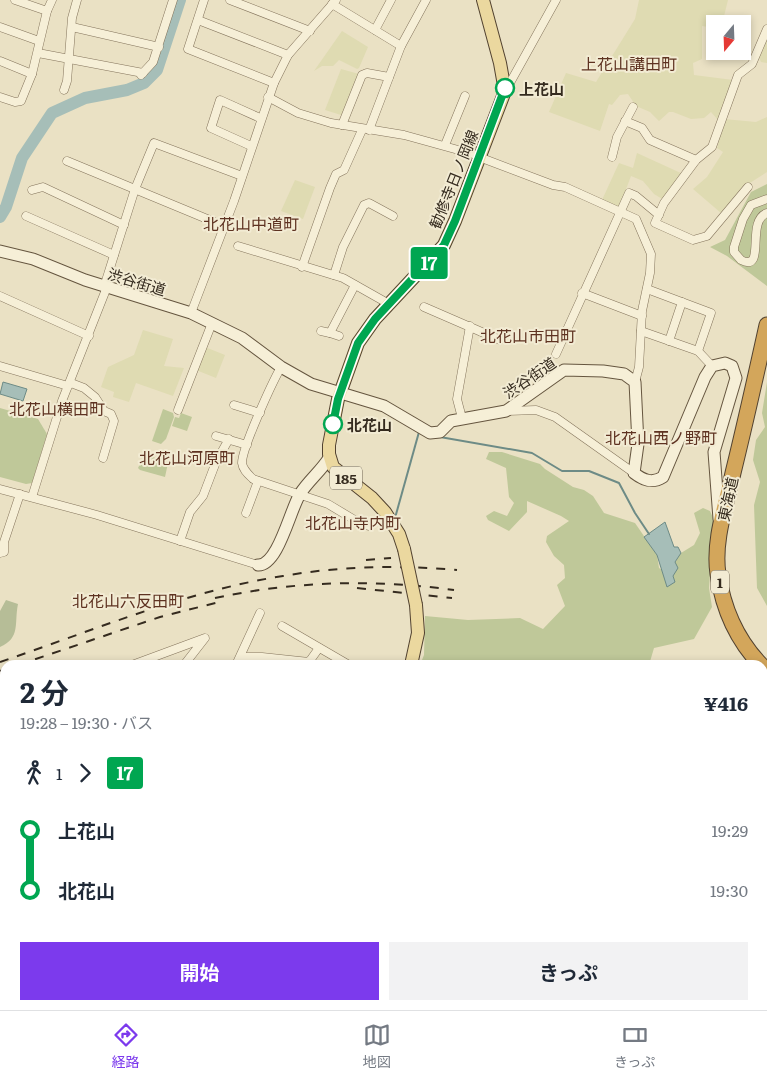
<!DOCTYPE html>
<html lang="ja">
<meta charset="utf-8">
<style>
:root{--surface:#fff;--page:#f2f2f3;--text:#1f2937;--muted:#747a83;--line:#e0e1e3;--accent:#7c3aed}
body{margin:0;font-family:Literata,"Noto Sans JP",serif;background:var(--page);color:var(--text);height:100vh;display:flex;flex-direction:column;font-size:19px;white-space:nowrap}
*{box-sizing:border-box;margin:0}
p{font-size:16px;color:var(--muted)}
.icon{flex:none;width:28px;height:28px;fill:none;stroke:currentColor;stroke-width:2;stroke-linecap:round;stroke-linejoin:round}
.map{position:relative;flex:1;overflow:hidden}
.panel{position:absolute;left:0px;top:660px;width:768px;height:350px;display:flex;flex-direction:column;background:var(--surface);border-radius:15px 15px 0 0;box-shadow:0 2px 8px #0003}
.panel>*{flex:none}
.badge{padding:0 10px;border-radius:4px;font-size:18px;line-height:32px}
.needle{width:32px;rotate:199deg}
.controls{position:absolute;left:706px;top:15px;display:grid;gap:10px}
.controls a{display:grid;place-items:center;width:45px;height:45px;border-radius:0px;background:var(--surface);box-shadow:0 2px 8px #0003;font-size:25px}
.map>.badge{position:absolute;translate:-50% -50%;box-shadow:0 0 0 2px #fff}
.legs{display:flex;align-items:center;gap:8px;height:55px;padding:0 20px;font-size:16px}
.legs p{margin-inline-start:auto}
.summary{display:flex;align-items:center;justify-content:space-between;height:85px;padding:0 20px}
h1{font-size:28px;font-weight:700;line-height:38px}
.primary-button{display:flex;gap:10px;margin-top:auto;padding:10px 20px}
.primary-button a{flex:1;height:58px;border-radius:0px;background:var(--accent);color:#fff;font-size:20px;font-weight:700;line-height:58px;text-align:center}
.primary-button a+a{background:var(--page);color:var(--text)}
ul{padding:0 20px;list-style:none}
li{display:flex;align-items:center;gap:18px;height:60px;font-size:19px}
li i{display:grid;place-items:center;width:8px;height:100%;margin:0 6px;background:currentColor}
li i::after{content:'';width:12px;height:12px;margin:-6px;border:4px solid;border-radius:50%;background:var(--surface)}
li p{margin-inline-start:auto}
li:first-child i{background:linear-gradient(#0000 50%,currentColor 0)}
li:last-child i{background:linear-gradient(currentColor 50%,#0000 0)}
.tab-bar{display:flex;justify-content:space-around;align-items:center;height:70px;border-top:1px solid var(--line);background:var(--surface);font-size:14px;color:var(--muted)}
.tab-bar a{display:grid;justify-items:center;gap:2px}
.tab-bar .current{color:var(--accent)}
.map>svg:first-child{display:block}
.farmland{fill:#dfdbb2}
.green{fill:#bfc899}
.cemetery{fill:#b6bd97}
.water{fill:#a6beb8;stroke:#6d8b86}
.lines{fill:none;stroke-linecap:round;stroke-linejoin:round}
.stream{stroke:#6d8b86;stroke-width:2}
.river{stroke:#a6beb8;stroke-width:12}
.street-casing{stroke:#84745c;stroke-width:9}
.secondary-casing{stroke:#65553f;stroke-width:13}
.primary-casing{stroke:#524230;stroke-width:14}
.highway-casing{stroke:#524230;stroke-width:17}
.street{stroke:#f6efd7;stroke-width:8}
.secondary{stroke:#f6efd7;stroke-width:11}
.primary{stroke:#ebd89f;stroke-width:12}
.highway{stroke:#d3a65b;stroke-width:15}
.rail{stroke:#352b1f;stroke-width:2;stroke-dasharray:9 9;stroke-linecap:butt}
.primary-bridge-casing{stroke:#524230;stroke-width:14;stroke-linecap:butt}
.primary-bridge{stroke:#ebd89f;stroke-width:12}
.line-1-casing{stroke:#fff;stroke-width:11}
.line-1{stroke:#00a651;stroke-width:8}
.stop-1-dot{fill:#fff;stroke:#00a651;stroke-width:2.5}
.labels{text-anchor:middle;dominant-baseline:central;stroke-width:4;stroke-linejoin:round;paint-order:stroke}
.shield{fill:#f2ebd3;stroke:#6e6555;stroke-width:1}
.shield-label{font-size:14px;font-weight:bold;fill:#352b1f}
.stop-label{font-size:15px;font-weight:bold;fill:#352b1f;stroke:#f2ebd3;text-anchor:start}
.street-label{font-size:15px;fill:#352b1f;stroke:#f2ebd3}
.neighbourhood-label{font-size:16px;fill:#5e3221;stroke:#f2ebd3}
</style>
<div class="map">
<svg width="767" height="1010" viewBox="0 0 767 1010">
<rect width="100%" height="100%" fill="#eae1c4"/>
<g class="farmland">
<polygon points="639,0 728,0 722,24 715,24 715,28 702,26 702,59 693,63 694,75 733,80 720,117 718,120 711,112 704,118 691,119 673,112 669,112 659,121 650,112 636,106 628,94 620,95 612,105 609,104 600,131 549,112 566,73 596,82 635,19"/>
<polygon points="342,31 368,47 359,68 357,69 339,60 333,66 322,66 314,71"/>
<polygon points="767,33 767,63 761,62 759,58"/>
<polygon points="341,69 359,74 344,113 341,115 325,110"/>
<polygon points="767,117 767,172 742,188 721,213 693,189 707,177 723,152 717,148 724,119 756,122"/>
<polygon points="637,153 683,174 664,200 654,194 643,181 631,176 619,208 602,200 619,163 633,168"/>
<polygon points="295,180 315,187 303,219 281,211"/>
<polygon points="143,330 173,339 164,366 184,368 173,396 136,383 129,402 113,397 114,392 101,387 108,367 134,355"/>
<polygon points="205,347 225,355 216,378 196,370"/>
</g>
<g class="green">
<polygon points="767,184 767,286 727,256 710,247 725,240 751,192"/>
<polygon points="767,382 767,606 757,588 754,505 760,482 753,460 756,440 765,427 762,413"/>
<polygon points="0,408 38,419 47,434 32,483 26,484 0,477"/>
<polygon points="163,409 173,413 174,417 166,439 161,444 152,441"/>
<polygon points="181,413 192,417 187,431 172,426 175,417 179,418"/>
<polygon points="489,452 502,452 540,464 545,469 573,487 584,490 593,496 604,513 635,523 657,555 659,568 673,576 675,562 681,553 694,545 700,533 694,513 703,508 710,511 714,520 709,588 712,607 694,639 654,648 649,665 420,665 424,655 425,616 468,620 520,618 543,629 565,606 557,585 565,578 564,565 554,556 546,542 547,536 569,521 561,516 527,501 527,512 509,531 488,520 486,516 494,511 507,516 514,503 509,497 506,468 486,459"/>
<polygon points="145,454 168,463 165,477 140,470 138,468"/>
<polygon points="763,734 767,743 767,1010 538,1010 540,1005 762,1005"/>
<polygon points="215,1005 428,1005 427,1010 214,1010"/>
</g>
<path class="cemetery" d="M6,600L18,604C14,623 21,638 0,647V611Z"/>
<g class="water">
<polygon points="3,382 27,389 23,401 0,394"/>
<polygon points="665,522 674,547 678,547 681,553 675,562 678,568 673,576 675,582 667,587 657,555 644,537"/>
</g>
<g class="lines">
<g class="stream">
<polyline points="440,437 532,453 562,471 589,471 619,483 635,513 649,534"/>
<polyline points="395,518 419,432"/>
</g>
<g class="river">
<polyline points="0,217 6,207 22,158 52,113 85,98 127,90 144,83 157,70 180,0"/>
<polyline points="0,794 5,800"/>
<polyline points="16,1010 17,1005"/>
</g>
<defs>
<g id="street">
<polyline points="15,0 47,11"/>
<polyline points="204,0 188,49 274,83"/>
<polyline points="230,0 310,31"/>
<polyline points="332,4 401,46"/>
<polyline points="198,20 288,55"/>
<polyline points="0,27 39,41"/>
<polyline points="72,27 159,47"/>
<polyline points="375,30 391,0"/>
<polyline points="38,53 143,73"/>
<polyline points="0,61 32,74"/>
<polyline points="141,75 153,62 173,0"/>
<polyline points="64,90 67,81 72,18 77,0"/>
<polyline points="506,90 556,0"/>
<polyline points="0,97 15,102 21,101 32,74 47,11 52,0"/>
<polyline points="268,97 298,113 331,123 404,135 480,156"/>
<polyline points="625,121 642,128 650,140 696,160"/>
<polyline points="342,125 362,75 367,73 389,77"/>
<polyline points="369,130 401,46 426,0"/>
<polyline points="445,145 465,96"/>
<polyline points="251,146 211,128 220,100 260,118"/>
<polyline points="479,157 553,185 565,187 636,219 651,254 650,273 642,311 639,367 635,382"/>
<polyline points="612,157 617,137 633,107"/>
<polyline points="67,161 224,226"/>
<polyline points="748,187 707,236 693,240 655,223 664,203 696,160 712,147 738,75 752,64 767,29"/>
<polyline points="32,190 43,187 124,225"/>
<path d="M767,199L751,205L743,219L734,247V252L741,260C767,273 745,221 767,213"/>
<polyline points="26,216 114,255"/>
<polyline points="238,246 343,278 389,304"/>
<polyline points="302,267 330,188 336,174 344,170 362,130"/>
<polyline points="334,275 343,247 364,205 369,203 393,216"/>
<polyline points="104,287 135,189 154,143 242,176"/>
<polyline points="647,289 711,313 698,351 712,366"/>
<polyline points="582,293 642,316"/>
<polyline points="0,296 89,336"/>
<polyline points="424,307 500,340"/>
<polyline points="191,313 234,201 274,83 288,55 336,0"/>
<polyline points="321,331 330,333 355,285"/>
<polyline points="641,331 698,351"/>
<polyline points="330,333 339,336"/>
<polyline points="669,341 682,302"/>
<polyline points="556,354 629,193 636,196 659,215"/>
<polyline points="0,366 68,386"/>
<path d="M281,367C272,383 242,448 242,463C243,470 248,474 253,479L328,504L358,522L369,526"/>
<polyline points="71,383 84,388 95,397 104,411 111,414 114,421 103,458"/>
<polyline points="234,405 260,413"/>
<polyline points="178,410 212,323"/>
<polyline points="507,411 536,410 555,417 634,473"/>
<polyline points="462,418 457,399 470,326"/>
<polyline points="216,436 247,445"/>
<polyline points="0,489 97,515 258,565"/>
<polyline points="32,497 62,401 107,287"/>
<polyline points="246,513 258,481"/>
<polyline points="180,541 190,512 203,496 216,462 229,439"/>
<polyline points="0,553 4,552 4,542 20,494"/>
<polyline points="282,626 349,665"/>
<polyline points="241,657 262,657 309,662 319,648"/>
<polyline points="132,665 205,638 184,665"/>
<polyline points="236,665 260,613"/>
<polyline points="0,710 5,709"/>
<polyline points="0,747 5,748"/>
<polyline points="5,761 5,762"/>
<polyline points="0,825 5,832"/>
<polyline points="0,887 5,887"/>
<polyline points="0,991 5,992"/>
<polyline points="70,1005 78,1010"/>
<polyline points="209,1010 210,1005"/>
<polyline points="568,1010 570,1005"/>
</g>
<g id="secondary">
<path d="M0,251L33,259L85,280L191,313L242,338L281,367L311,384L384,406L430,433L440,432L451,421L506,411L564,370L603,371L624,374L635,382L638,444L634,473C643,480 652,484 663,477L705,377L712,366L725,363L732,366L736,378L714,452L719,519"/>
<path d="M258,565C278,566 290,510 300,494C308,481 321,471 329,458"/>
<polyline points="762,697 767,682"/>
<polyline points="762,716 767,722"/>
</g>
<g id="primary">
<polyline points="404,549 399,534 385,512 372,498 333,467 329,454 329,445 338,399 358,343 375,319 444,245 455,221 505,91 500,63 483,0"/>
<polyline points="411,665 418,633 416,605"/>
<polyline points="42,1010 44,1005"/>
</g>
<path id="highway" d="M761,665C737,640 723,608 718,574C713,541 726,505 733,473C745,424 756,375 767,325"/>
</defs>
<use href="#street" class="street-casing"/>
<use href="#secondary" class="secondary-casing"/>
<use href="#primary" class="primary-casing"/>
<use href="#highway" class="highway-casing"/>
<use href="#street" class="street"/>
<use href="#secondary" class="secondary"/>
<use href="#primary" class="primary"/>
<use href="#highway" class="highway"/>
<g class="rail">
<polyline points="366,560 391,558"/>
<polyline points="357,588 452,598"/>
<path d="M215,598C295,581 373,579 454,590"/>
<path d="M0,662C92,631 186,591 283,576C341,566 398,565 457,570"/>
<polyline points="18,665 160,617 223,601"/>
<polyline points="0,671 5,669"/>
</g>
<defs>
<polyline id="primary-bridge" points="404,549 416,605"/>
</defs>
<use href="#primary-bridge" class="primary-bridge-casing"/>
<use href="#primary-bridge" class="primary-bridge"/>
</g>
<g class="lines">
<defs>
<polyline id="line-1" points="333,424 338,399 358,343 375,319 444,245 455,221 505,88"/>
</defs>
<use href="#line-1" class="line-1-casing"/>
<use href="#line-1" class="line-1"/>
</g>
<g class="stop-1-dot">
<circle cx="505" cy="88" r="9"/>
<circle cx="333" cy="424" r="9"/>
</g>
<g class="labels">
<g class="shield">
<rect x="330" y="466.5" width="32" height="23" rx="4"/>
<rect x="711" y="570.5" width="18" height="23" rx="4"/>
</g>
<g class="shield-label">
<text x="346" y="478">185</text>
<text x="720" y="582">1</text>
</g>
<g class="stop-label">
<text x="519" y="88">上花山</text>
<text x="347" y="424">北花山</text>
</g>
<g class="street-label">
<text transform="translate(453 179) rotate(-68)">勧修寺日ノ岡線</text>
<text transform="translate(137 281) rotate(17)">渋谷街道</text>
<text transform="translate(529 377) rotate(-34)">渋谷街道</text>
<text transform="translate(727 499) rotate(-78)">東海道</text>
</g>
<g class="neighbourhood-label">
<text x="629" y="63">上花山講田町</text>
<text x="251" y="223">北花山中道町</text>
<text x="528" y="335">北花山市田町</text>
<text x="57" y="408">北花山横田町</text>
<text x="661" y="437">北花山西ノ野町</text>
<text x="187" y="457">北花山河原町</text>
<text x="353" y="522">北花山寺内町</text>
<text x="128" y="600">北花山六反田町</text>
</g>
</g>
</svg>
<div class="controls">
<a><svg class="needle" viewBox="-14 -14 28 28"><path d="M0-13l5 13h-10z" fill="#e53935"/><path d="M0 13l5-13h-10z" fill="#747a83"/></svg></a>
</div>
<b class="badge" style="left:429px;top:263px;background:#00a651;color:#fff">17</b>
<section class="panel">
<div class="summary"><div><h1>2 分</h1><p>19:28 – 19:30 · バス</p></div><b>¥416</b></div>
<div class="legs"><svg class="icon" aria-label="walk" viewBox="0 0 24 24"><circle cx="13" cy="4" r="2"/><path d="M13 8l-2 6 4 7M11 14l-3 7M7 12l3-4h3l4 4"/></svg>1<svg class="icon" aria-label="forward" viewBox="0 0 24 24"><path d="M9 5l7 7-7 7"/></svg><b class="badge" style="background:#00a651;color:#fff">17</b></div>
<ul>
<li><i style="color:#00a651"></i><b>上花山</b><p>19:29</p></li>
<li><i style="color:#00a651"></i><b>北花山</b><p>19:30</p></li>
</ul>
<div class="primary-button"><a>開始</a><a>きっぷ</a></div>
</section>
</div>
<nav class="tab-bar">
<a class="current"><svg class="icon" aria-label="directions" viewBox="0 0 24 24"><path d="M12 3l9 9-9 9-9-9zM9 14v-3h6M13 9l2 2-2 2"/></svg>経路</a>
<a><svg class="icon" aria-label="map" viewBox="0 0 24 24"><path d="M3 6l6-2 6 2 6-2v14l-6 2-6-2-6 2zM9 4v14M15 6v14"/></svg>地図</a>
<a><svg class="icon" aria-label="tickets" viewBox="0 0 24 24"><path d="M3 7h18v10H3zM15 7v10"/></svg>きっぷ</a>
</nav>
